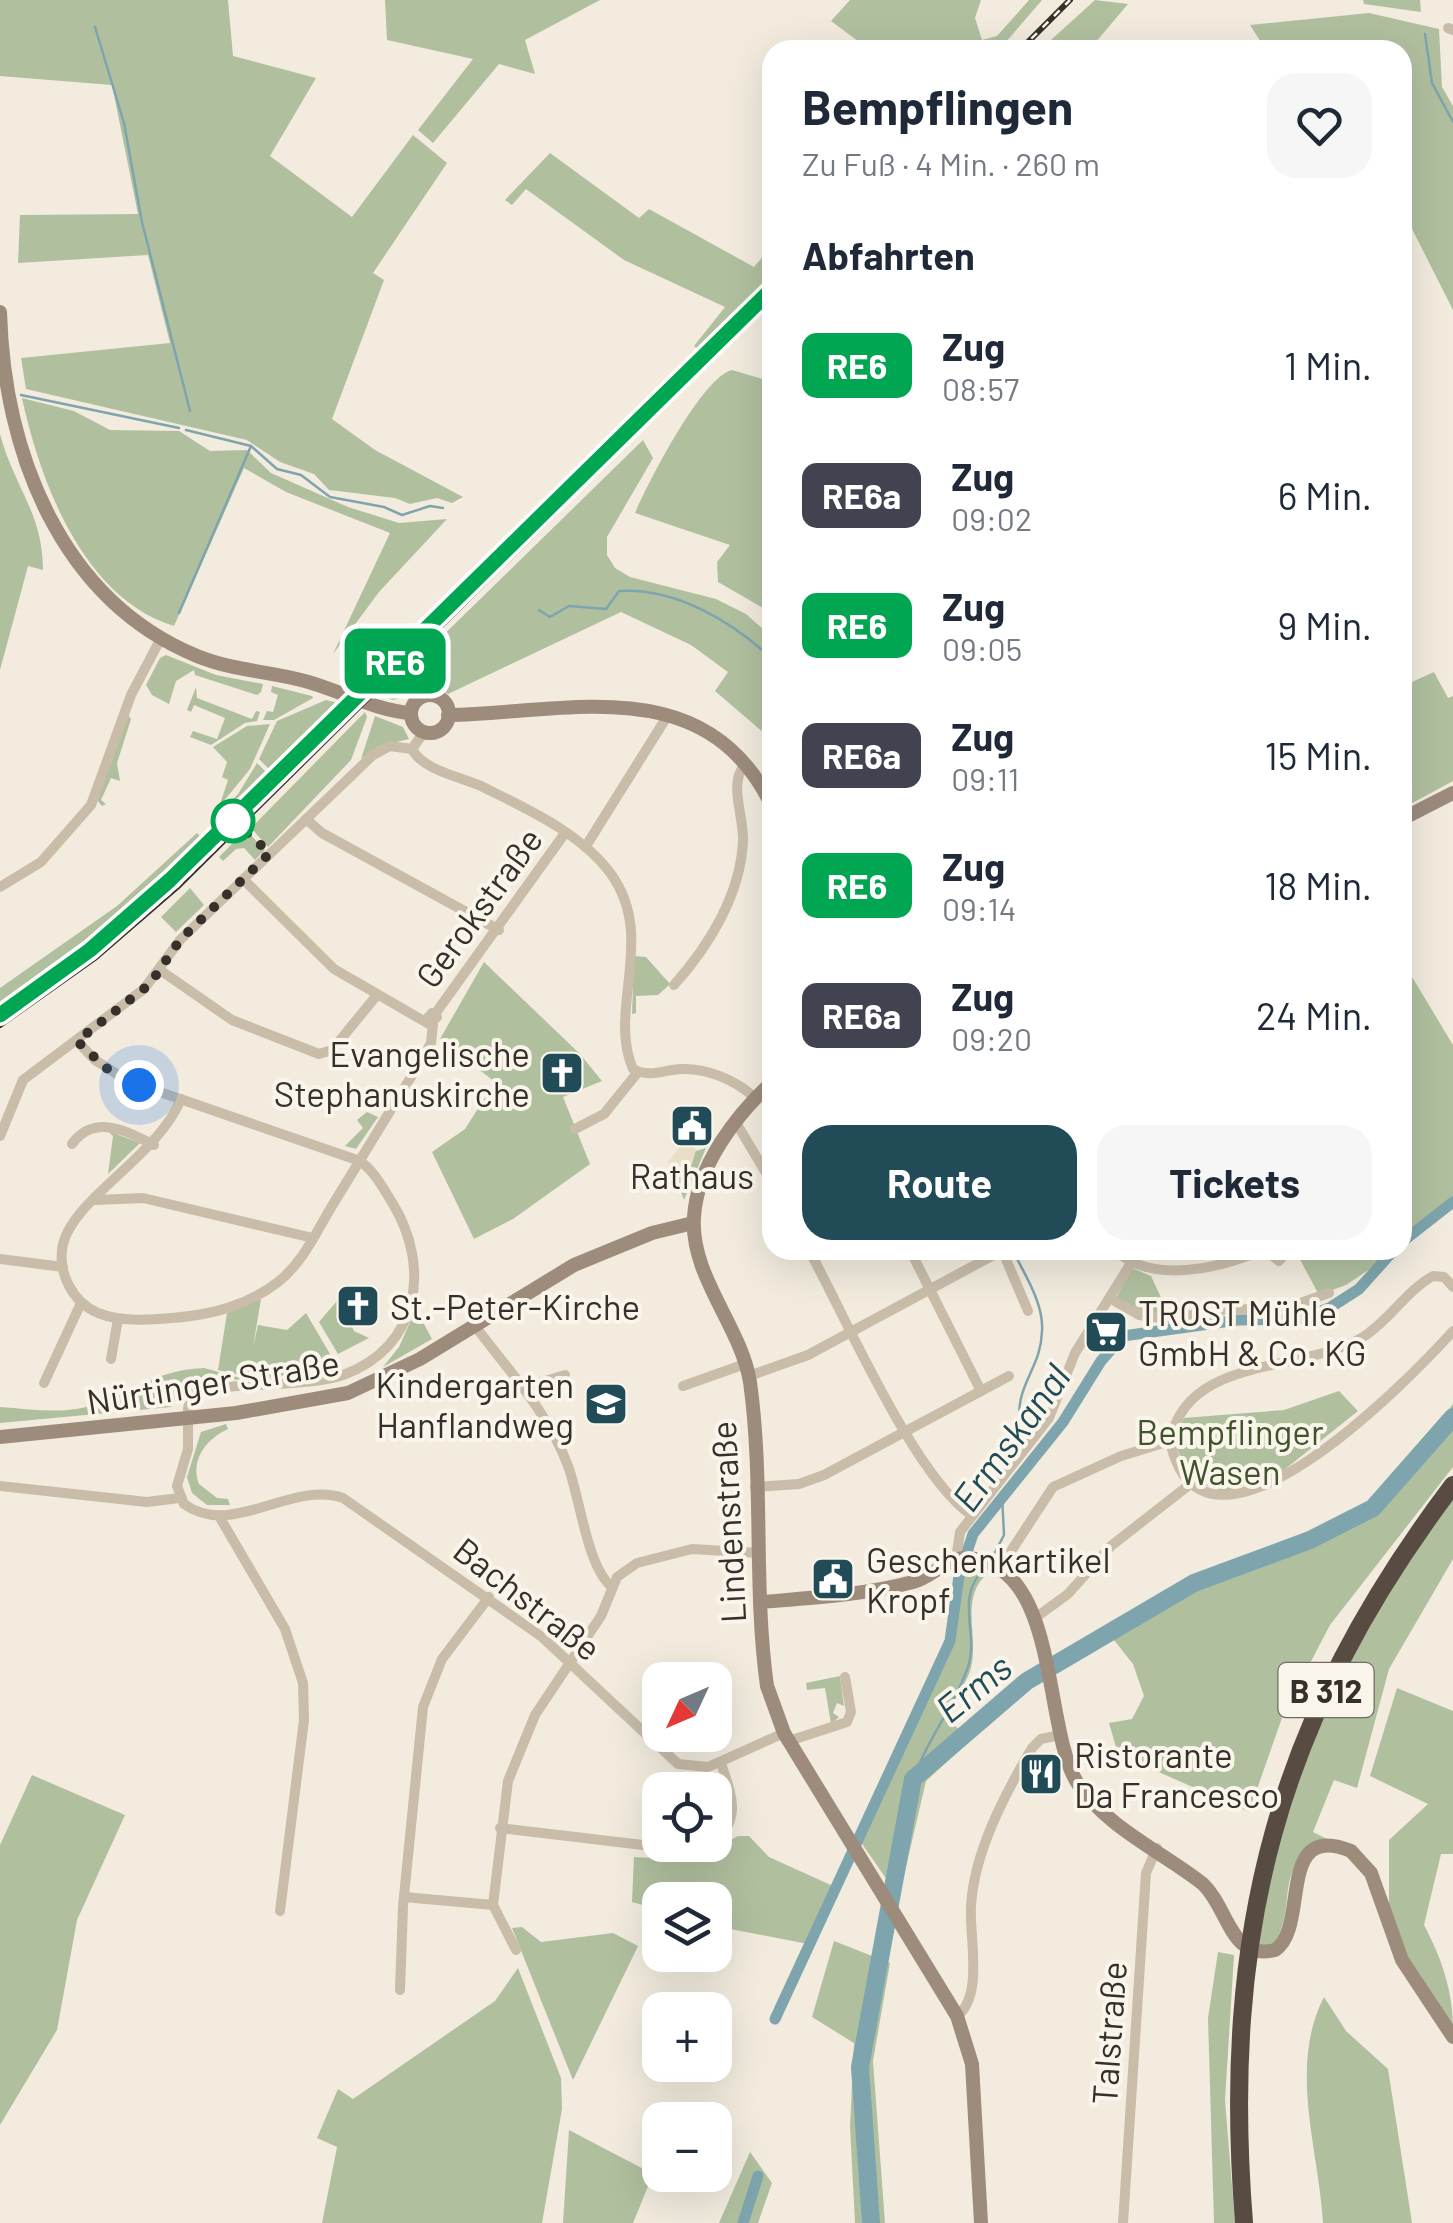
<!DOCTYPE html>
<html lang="de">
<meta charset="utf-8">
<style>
:root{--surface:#fff;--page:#f6f6f7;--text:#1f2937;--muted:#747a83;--accent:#214c57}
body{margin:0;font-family:Barlow,sans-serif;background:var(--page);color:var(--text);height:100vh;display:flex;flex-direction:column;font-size:38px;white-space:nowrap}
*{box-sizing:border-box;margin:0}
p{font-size:32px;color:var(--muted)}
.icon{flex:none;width:55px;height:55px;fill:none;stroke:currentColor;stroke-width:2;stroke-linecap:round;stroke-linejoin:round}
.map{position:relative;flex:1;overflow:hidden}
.sheet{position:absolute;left:762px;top:40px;width:650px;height:1220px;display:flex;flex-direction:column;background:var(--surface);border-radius:30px;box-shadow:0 10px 40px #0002}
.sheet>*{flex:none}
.badge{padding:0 20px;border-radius:15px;font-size:35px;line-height:65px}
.needle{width:65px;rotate:226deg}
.controls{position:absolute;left:642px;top:1662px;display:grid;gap:20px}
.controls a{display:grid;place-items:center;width:90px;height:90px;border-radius:20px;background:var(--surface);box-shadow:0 10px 40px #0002;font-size:50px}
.you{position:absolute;width:50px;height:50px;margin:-25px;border:8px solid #fff;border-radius:50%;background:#1a73e8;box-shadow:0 0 0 15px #1a73e833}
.map>.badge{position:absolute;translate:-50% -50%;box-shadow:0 0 0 5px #fff}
h2{padding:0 40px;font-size:38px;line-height:90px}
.round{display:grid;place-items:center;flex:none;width:105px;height:105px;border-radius:30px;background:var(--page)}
.summary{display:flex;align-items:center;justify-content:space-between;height:170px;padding:0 40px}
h1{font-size:48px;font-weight:700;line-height:75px}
.primary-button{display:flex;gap:20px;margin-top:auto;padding:20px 40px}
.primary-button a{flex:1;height:115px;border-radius:30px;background:var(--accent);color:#fff;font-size:40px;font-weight:700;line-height:115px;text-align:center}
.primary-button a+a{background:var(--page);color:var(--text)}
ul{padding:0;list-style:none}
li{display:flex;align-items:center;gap:30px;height:130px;padding:0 40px}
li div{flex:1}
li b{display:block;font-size:38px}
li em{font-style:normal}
li .badge{min-width:110px;font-weight:700;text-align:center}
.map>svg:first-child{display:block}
.green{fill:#b0c09f}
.plaza{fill:#e9dec6}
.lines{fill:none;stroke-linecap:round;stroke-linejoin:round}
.stream{stroke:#7ea5ad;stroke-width:2.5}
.canal{stroke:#7ea5ad;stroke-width:11}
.river{stroke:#7ea5ad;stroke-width:18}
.street{stroke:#c9bdaa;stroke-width:10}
.secondary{stroke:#9d8c7c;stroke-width:14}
.highway{stroke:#584b41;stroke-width:18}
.rail-casing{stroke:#37302a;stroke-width:6}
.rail{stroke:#f9f5eb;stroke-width:2.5;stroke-dasharray:8;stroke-linecap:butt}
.line-casing{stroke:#fff;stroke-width:22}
.line{stroke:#00a651;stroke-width:15}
.walk{stroke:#37302a;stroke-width:10;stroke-dasharray:0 18}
.stop-dot{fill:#fff;stroke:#00a651;stroke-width:5}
.labels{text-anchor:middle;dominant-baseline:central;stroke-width:8;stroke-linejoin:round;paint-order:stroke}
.shield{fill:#f9f5eb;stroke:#716b64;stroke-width:2.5}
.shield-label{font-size:32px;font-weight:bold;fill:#37302a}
.street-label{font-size:35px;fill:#37302a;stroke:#f9f5eb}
.poi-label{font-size:35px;fill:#37302a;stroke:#f9f5eb;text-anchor:start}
.park-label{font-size:35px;fill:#41542e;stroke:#f9f5eb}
.water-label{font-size:38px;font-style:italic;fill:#214c57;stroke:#f9f5eb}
</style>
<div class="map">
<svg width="1453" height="2223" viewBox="0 0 1453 2223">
<rect width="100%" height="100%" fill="#f2ebde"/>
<g class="green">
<polygon points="0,0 228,0 233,56 316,78 270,156 352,217 413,135 447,163 373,273 384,280 332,419 375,450 463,497 452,503 437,498 410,504 395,498 329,490 314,474 280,462 247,440 26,389 21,358 170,343 148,255 18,263 20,215 138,214 112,85 0,76"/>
<polygon points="385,0 600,0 525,40 535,74 499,64 433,143 418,130 473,59 387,40"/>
<polygon points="850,0 981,0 975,18 982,40 997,36 1029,0 1042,0 999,50 870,50 831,21"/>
<polygon points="1095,0 1128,4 1089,50 1040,50"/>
<polygon points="1363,0 1420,0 1421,12 1364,4"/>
<polygon points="1369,13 1439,29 1442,87 1453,106 1453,310 1403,211 1402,50 1266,50 1250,25"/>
<polygon points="550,153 639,218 649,209 754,267 772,246 772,279 700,351 694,346 725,307 624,260 526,189 512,205 505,200"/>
<path d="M732,370L772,382V613L718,582L717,562L730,545L635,513C648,483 702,377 732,370Z"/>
<path d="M22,398L74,411L110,430L179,431L210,451L247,450L271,473L348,507L399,523L447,519L379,592L333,654L390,533L286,492L244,468L174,626C84,599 40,482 22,398Z"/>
<path d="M0,434C14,487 43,513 43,570L28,566L0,670Z"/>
<polygon points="643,440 653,458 607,537 607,555 615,568 630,577 716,599 746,614 772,637 772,740 715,691 728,672 691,645 621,612 448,694 436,687 393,700 381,696"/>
<polygon points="166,655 216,675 263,684 261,692 257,695 195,675 194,670 176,681 169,704 152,695 146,685 160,658"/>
<polygon points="1434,672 1448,698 1453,696 1453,781 1403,808 1403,686"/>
<polygon points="272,686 312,696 313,698 274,720 263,720 267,711 273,712 278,695 271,692"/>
<polygon points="196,687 197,698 252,719 256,711 260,712 257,721 245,723 211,745 190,737 193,731 217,739 225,718 194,705 191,712 187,710"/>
<polygon points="326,700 342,704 272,772 259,759 277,721"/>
<polygon points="365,712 367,717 351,760 268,847 251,828"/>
<polygon points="128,715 131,719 117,763 120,781 111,778 101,800 106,804 102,806 97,800"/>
<polygon points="375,716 403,727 409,739 379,746 361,759"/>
<polygon points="270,724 250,769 219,807 228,780 222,777 227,762 213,747 247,726"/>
<polygon points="257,763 269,775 222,823 216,817 238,794"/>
<polygon points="246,830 265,850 255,860 244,848 236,849 223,861 219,857"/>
<polygon points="197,833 201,837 84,943 0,1007 0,988 117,906"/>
<polygon points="190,888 204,905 176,932 161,917"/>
<polygon points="634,956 646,957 670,984 658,995 636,996 636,1013 632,1014"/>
<polygon points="484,962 580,1054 602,1081 563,1097 590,1164 513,1219 474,1239 432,1152 465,1129 495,1082 440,1039"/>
<polygon points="1403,962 1453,1045 1453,1198 1403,1245"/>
<polygon points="367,1112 378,1117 356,1149 345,1146 363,1128 357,1120"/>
<polygon points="108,1131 140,1143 108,1174 113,1136"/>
<polygon points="706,1148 684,1200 675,1176 696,1151"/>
<polygon points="1295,1250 1398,1250 1346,1285 1319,1295"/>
<polygon points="1132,1268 1151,1276 1169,1315 1136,1310 1116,1298"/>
<polygon points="342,1295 351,1303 344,1310 354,1331 369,1338 338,1354 319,1322"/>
<polygon points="261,1299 253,1347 258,1325 287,1330 306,1313 337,1366 260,1380 218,1370 227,1313"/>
<polygon points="416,1309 432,1339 383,1367 399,1347"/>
<path d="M204,1368L248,1380C215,1380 188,1374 171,1407L0,1423V1407C29,1409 58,1414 86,1407C132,1396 150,1370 204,1368Z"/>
<polygon points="1339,1391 1358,1411 1279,1474 1226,1492 1192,1481 1173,1440 1184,1418 1284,1410"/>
<polygon points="1453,1404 1453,1467 1330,1625 1283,1715 1249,1812 1118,1754 1109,1723 1132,1719 1144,1696 1133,1664 1110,1635 1218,1578 1369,1510"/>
<path d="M226,1424L228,1429C206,1439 190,1460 199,1484L217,1498L228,1499L230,1505H207L192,1493L187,1477L201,1432Z"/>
<path d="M1453,1497V1559L1389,1669L1357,1788L1334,1780L1313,1832L1329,1840C1270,1866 1299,1899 1275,1944L1255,1948C1272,1830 1315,1714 1375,1611C1398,1571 1427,1534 1453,1497Z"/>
<path d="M973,1567L988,1573C957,1599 982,1641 969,1674C963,1688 952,1703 945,1717L971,1740L926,1781L899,1897L860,1841L953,1644L963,1572Z"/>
<polygon points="840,1676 844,1706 837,1703 833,1713 839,1717 831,1724 825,1688 807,1690 806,1683"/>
<path d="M1397,1688L1453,1711V1854H1441L1424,1925C1442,1959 1453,1991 1453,2029L1410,1967L1389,1905V1840L1428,1804L1370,1776Z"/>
<polygon points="693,1772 716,1772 727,1809 722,1823 715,1790 706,1790"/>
<polygon points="32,1775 125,1815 77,1920 57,2030 0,2125 0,1845"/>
<polygon points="738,1836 749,1836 769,1857 833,1886 808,1944 715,1926 715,1900 660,1900 660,1910 632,1902 634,1857 692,1860"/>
<polygon points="522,1927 541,1942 613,1933 638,1946 573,2080 512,1928"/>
<polygon points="834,1941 890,1963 873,2061 885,2223 855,2223 850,2126 854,2043 812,2017"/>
<polygon points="1218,1952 1234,1955 1225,2100 1235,2223 1214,2223 1208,2018"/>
<polygon points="518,1968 561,2078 562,2109 542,2223 322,2223 337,2147 317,2138 338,2089 353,2099 495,2001"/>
<path d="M1324,1997L1346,2031L1388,2069L1412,2223H1323C1319,2150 1288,2067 1324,1997Z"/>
<polygon points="569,2130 653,2174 633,2223 563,2223"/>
<polygon points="750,2152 772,2183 758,2223 719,2223"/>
</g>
<polygon class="plaza" points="690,1142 696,1150 692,1164 679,1176 669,1175 668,1162 683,1143"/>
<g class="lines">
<g class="stream">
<polyline points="95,27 124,123 142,222 190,411"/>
<polyline points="1425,34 1432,83 1453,122"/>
<polyline points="21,395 179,428"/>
<polyline points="186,430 251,446 277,469 301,475 330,497 384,507 402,515 430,506 443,508"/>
<path d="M539,610L550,617L569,606L606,609L619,591C675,587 733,622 772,659"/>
<polyline points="179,613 251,446"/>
<path d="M1013,1251C1025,1275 1044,1304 1042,1331C1041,1373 1011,1384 1021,1436"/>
<polyline points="991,1560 1004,1535 1002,1495"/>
<path d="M913,1779C927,1740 955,1705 968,1667C979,1633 955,1599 983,1570"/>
</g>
<g class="canal">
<polyline points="1402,1242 1453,1202"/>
<polyline points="775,2019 950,1641 959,1576 973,1534 1063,1422 1101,1361 1123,1336 1238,1320 1301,1319 1331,1307 1359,1289 1394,1250"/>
<polyline points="743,2223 758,2176"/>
</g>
<polyline class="river" points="871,2223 860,2067 913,1779 1027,1681 1194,1583 1310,1540 1373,1508 1453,1417"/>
<g class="street">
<polyline points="1448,28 1453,30"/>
<path d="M412,749C423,771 463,777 485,788C529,810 582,834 611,874C657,938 607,1010 633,1069C649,1078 664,1070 681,1069C707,1068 736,1080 755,1098"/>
<polyline points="412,749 424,732"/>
<polyline points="306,819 322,833 499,930"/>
<polyline points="586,846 668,715"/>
<polyline points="243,879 334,969 429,1024 437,1017 432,1013 426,1020"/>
<polyline points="0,887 41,862 91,805 131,695 161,638"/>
<polyline points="160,970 232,1020 319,1054 332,1050 377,995"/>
<path d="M674,985C709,946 741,894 743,840C744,817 728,782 745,765"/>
<polyline points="435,1014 565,833"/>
<path d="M77,1041L95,1060L128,1081L360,1161C375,1172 383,1188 393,1204C431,1267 420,1347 343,1375C307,1388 209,1382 192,1394L188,1408V1449L177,1486L184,1504C232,1539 291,1480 343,1498L542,1637L678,1764L708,1767L784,1733"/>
<path d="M181,1099C158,1156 74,1198 63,1244C57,1272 72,1302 98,1313C121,1322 148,1320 172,1318C211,1315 247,1306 278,1282C304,1262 318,1228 335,1201C364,1154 393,1107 422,1059L431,1043L433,1024"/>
<polyline points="735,1121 772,1183"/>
<polyline points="575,1129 604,1114 638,1072"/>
<polyline points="0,1136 23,1080 144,989 180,940 373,755 390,746 412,749"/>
<path d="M72,1144C94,1114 125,1130 154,1145"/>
<polyline points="96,1200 143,1198 313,1238"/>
<path d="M809,1250C846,1318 913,1474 971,1515"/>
<polyline points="910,1250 981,1391"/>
<polyline points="1002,1250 1028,1311"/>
<path d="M1115,1250C1151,1285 1222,1268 1262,1250"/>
<polyline points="1265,1250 1279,1261 1289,1250"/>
<polyline points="0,1259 63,1267"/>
<polyline points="1111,1299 1139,1315 1167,1319 1223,1310 1286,1308 1329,1293"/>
<path d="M475,1326C509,1371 548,1412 568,1466C580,1498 587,1567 612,1587"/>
<polyline points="111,1359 118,1319"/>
<polyline points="749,1376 808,1355 1003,1250"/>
<polyline points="44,1383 81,1303"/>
<polyline points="683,1386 745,1364"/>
<polyline points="522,1388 565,1375"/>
<path d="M1170,1441C1202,1593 1409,1380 1453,1331"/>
<path d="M1170,1441C1188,1354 1301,1374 1363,1337C1389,1321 1406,1291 1433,1276L1444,1277L1453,1287"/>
<polyline points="0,1486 147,1502 179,1498"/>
<polyline points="755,1487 799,1484 824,1475 1009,1376"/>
<polyline points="219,1516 285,1629 303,1683 304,1720 280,1911"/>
<polyline points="956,1559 960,1532 1049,1418 1075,1353 1131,1263"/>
<polyline points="1000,1568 1053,1487 1121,1456 1170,1441"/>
<polyline points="1035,1618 1068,1594 1111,1546 1189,1485"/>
<polyline points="789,1741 847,1722 851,1712 845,1677"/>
<polyline points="500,1828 677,1849 706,1845"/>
<path d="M715,1840C743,1818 730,1792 721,1763"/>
<polyline points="404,1897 493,1905"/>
<polyline points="516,1950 493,1905 508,1781 535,1715 601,1616 617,1577 637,1563 692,1549 759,1553"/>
<polyline points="400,1990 403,1906 423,1707 442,1659 489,1597"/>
<path d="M957,2016C984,1996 969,1936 971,1906C974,1852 1005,1794 1032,1748L1041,1739L1060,1735"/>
<polyline points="1123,2223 1146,1873 1157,1848"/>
</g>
<g class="secondary">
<path d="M0,312C4,450 59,599 197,656C231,670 266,671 301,680C338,689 372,710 411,713"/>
<circle cx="430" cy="714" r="19"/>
<path d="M448,715C567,713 706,669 772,806"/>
<polyline points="1402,819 1453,793"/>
<path d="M772,1082C736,1115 697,1166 694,1217C690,1276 741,1326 750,1382C764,1482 753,1586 767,1686L784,1733L957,2016L972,2064L981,2223"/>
<polyline points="0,1437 236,1413 348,1393 420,1359 574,1265 652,1233 693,1223"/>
<path d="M761,1602C810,1598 864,1595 913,1582C932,1577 948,1557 967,1558C1061,1563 1042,1729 1078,1784C1106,1827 1164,1853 1203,1884C1229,1909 1230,1961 1275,1950C1310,1928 1275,1820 1351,1851L1371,1873L1402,1960L1453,2037"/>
</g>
<path class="highway" d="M1244,2223C1221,1933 1276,1719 1453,1485"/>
<defs>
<g id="rail">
<polyline points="1020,50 1070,0"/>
<polyline points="0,1025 96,957 177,887 772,298"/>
</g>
</defs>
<use href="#rail" class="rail-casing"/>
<use href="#rail" class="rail"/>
</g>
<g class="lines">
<defs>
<polyline id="line" points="0,1015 90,950 170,880 772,289"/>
</defs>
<use href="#line" class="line-casing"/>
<use href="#line" class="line"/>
<polyline class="walk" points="139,1085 106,1068 77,1041 150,984 180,940 270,853 233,821"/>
</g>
<defs>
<symbol id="church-square" viewBox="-11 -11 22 22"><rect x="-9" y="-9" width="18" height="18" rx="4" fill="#214c57" stroke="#f9f5eb"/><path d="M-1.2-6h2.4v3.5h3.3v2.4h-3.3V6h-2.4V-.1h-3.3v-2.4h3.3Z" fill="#fff"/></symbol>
<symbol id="civic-square" viewBox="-11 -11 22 22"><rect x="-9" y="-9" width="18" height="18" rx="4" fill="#214c57" stroke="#f9f5eb"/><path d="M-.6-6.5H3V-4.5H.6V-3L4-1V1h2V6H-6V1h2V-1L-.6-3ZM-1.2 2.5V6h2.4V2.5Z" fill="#fff"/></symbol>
<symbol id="supermarket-square" viewBox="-11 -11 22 22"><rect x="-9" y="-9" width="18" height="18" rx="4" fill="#214c57" stroke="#f9f5eb"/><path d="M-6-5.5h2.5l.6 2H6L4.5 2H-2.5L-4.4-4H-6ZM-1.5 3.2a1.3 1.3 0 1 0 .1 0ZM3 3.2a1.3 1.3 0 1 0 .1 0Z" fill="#fff"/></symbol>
<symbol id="school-square" viewBox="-11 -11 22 22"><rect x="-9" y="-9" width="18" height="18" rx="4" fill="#214c57" stroke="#f9f5eb"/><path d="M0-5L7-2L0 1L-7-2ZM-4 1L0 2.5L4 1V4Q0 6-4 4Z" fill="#fff"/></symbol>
<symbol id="restaurant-square" viewBox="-11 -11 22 22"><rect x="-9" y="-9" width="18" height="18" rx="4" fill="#214c57" stroke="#f9f5eb"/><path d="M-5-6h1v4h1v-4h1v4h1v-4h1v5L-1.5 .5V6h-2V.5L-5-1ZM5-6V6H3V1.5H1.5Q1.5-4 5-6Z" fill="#fff"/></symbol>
</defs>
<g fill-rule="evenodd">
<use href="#church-square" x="537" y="1048" width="50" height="50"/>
<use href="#civic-square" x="667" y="1101" width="50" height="50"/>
<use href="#church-square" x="333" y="1281" width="50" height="50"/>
<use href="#supermarket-square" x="1081" y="1307" width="50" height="50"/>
<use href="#school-square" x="581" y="1379" width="50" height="50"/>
<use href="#civic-square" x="808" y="1554" width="50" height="50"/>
<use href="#restaurant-square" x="1016" y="1749" width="50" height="50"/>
</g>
<circle class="stop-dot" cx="233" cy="821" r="20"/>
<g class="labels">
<rect class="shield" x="1278.5" y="1663" width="95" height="54" rx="8"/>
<g class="shield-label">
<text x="1326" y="1690">B 312</text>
</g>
<g class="street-label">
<text transform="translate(478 907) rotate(-54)">Gerokstraße</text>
<text transform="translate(213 1381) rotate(-9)">Nürtinger Straße</text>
<text transform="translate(727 1522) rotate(-93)">Lindenstraße</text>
<text transform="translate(528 1598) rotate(38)">Bachstraße</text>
<text transform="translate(1108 2033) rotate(-86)">Talstraße</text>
</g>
<g class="poi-label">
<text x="530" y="1053" text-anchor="end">Evangelische<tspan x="530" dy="40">Stephanuskirche</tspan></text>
<text x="692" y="1175" text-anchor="middle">Rathaus</text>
<text x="390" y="1306">St.-Peter-Kirche</text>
<text x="1138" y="1312">TROST Mühle<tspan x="1138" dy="40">GmbH &amp; Co. KG</tspan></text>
<text x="574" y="1384" text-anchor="end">Kindergarten<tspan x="574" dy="40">Hanflandweg</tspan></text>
<text x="866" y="1559">Geschenkartikel<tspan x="866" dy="40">Kropf</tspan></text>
<text x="1074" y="1754">Ristorante<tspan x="1074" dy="40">Da Francesco</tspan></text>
</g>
<g class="park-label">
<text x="1230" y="1431">Bempflinger<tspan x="1230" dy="40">Wasen</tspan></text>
</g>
<g class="water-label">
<text transform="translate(1010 1437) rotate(-54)">Ermskanal</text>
<text transform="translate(973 1687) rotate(-39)">Erms</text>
</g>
</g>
</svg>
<div class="controls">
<a><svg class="needle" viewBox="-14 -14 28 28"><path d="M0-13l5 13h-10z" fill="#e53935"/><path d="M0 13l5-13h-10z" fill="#747a83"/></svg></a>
<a><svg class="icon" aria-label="locate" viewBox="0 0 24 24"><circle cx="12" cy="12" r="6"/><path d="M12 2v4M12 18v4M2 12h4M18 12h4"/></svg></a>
<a><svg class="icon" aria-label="layers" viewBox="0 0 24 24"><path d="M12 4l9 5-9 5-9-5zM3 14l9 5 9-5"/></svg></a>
<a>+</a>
<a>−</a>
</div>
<div class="you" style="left:139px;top:1085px"></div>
<b class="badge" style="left:395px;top:661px;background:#00a651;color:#fff">RE6</b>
<section class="sheet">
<div class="summary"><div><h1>Bempflingen</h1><p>Zu Fuß · 4 Min. · 260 m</p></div><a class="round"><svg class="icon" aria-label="heart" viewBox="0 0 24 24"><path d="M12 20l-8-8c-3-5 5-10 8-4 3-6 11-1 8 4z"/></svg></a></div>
<h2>Abfahrten</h2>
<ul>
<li><span class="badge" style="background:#00a651;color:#fff">RE6</span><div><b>Zug</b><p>08:57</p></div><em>1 Min.</em></li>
<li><span class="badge" style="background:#424351;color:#fff">RE6a</span><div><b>Zug</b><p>09:02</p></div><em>6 Min.</em></li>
<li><span class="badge" style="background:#00a651;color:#fff">RE6</span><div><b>Zug</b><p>09:05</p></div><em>9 Min.</em></li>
<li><span class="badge" style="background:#424351;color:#fff">RE6a</span><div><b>Zug</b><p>09:11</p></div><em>15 Min.</em></li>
<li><span class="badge" style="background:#00a651;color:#fff">RE6</span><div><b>Zug</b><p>09:14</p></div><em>18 Min.</em></li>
<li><span class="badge" style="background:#424351;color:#fff">RE6a</span><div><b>Zug</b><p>09:20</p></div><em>24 Min.</em></li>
</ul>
<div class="primary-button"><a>Route</a><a>Tickets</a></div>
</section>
</div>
